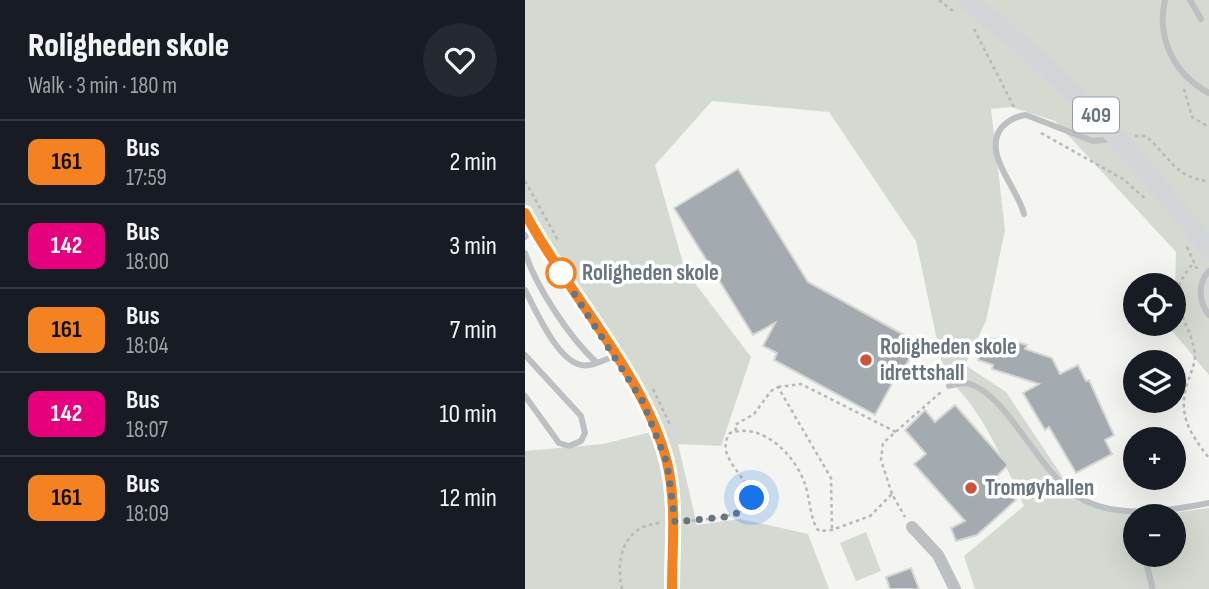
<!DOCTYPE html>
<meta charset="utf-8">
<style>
:root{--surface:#171b24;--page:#242831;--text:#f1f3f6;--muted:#9ea1a6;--line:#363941}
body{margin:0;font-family:"Sofia Sans Condensed",sans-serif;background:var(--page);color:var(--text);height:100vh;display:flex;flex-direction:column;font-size:26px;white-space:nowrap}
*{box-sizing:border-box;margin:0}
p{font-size:23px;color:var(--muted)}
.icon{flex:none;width:38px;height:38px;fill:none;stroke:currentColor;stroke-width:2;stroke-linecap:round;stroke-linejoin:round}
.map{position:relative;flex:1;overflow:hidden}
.panel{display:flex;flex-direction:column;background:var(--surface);width:525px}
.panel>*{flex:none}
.badge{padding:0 14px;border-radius:10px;font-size:24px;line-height:46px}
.controls{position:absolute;left:598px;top:273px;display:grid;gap:14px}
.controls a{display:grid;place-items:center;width:63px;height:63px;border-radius:50%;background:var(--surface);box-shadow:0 7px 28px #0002;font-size:35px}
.you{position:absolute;width:35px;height:35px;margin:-18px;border:5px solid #fff;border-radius:50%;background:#1a73e8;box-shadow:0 0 0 10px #1a73e833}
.map>.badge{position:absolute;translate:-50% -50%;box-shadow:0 0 0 4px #fff}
.round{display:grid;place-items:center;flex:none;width:74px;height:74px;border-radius:37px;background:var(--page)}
.overview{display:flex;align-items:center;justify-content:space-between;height:119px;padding:0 28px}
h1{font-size:33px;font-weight:800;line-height:52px}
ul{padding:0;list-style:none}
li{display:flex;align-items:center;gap:21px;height:84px;padding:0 28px;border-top:2px solid var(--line)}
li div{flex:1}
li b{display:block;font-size:26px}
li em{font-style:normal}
li .badge{min-width:77px;font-weight:700;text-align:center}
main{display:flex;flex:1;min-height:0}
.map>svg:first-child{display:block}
.green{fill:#d4d9d1;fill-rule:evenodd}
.building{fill:#a4abb0;stroke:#d6d6d4;stroke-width:2}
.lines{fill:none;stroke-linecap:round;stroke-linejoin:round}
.path{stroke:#b6b9bb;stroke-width:2.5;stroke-dasharray:3.5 3.5;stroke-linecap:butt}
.service{stroke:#bcc0c3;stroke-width:6}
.minor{stroke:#bcc0c3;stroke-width:12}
.primary{stroke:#d2d6d9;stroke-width:19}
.line-casing{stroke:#fff;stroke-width:16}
.line{stroke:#f58220;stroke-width:10}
.walk{stroke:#67757f;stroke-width:7;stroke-dasharray:0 12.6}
.stop-dot{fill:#fff;stroke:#f58220;stroke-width:3.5}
.poi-dot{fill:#cd5339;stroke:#fff;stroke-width:2.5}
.labels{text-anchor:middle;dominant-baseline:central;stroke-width:7;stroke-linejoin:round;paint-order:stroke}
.shield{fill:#fff;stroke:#959ea5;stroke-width:2}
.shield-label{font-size:21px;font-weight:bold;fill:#67757f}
.stop-label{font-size:23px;font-weight:bold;fill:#67757f;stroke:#fff;text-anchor:start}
.poi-label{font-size:23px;font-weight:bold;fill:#67757f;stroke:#fff;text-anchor:start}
</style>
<main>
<section class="panel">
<div class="overview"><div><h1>Roligheden skole</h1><p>Walk · 3 min · 180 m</p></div><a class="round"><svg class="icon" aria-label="heart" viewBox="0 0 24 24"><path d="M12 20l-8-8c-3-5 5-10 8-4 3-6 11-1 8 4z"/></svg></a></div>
<ul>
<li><span class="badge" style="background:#f58220;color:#111">161</span><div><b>Bus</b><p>17:59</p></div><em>2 min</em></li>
<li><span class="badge" style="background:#e6007e;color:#fff">142</span><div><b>Bus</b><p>18:00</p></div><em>3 min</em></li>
<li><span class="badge" style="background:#f58220;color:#111">161</span><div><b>Bus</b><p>18:04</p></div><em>7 min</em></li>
<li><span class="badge" style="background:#e6007e;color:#fff">142</span><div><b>Bus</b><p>18:07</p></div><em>10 min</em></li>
<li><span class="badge" style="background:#f58220;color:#111">161</span><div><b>Bus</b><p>18:09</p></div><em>12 min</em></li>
</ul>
</section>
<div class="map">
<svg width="684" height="589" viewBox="0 0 684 589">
<rect width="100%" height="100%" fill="#f4f4f1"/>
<g class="green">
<path d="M0,0H684V375L644,327V324H649L651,252L530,121L486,107L466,109L480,230L461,321L440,365L481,392L553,500L632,515L684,508V589H450L439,556L499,506C483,470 452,398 420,378L391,241L304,112L187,101L130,165L160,270L226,357L196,446L153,444L172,525L215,519L283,534L304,589H0V451L78,444L134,430L0,211ZM611,516H649V555H611Z"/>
<polygon points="341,532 356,571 331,581 315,543"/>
</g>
<g class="building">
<polygon points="213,169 283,282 390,341 382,356 385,358 378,370 375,369 350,415 249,360 252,353 238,346 250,323 228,335 149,208"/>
<polygon points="461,337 476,341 477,338 502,345 500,349 527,358 535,374 553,365 561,381 564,380 589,435 580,440 587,454 551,473 524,427 520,430 498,393 514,384 467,369 468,365 453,360"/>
<polygon points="430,405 483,465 471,477 491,500 452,535 431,541 426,528 440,521 389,464 401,454 380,430 400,410 410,422"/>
<polygon points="386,568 394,589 365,589 361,577"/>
</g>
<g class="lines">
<g class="path">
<polyline points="414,0 428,11"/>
<polyline points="449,29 489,107"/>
<polyline points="659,89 667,117 684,127"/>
<polyline points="516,133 598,179 622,200"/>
<path d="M610,136H621C644,156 651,179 684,181"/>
<polyline points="0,181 34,242"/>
<polyline points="662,247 672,269"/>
<path d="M667,265C635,301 666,318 670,355C670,363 666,373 663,381C652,414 664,432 684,458"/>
<polyline points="253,387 276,384 371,432"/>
<polyline points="128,389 146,427"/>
<polyline points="211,431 210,425 229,414 246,391 253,387 306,478 307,530"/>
<polyline points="367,494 356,460 358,443 416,392"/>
<path d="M160,521C182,519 208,519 226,505C230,478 187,459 205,433C238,422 270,455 280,484C285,498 285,521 294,531L307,530L345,516L367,494L380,517"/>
<path d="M97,589C90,558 99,525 136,523"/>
</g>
<g class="service">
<path d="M640,0C631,39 650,75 684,93"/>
<polyline points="665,0 676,19"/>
<path d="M499,214C493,188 456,153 477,127C484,120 491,116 501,115L568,141L587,139"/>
<polyline points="0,237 8,228"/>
<path d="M0,253C12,288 44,337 71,362"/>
<path d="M684,271C672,283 674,303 684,315"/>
<path d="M0,290C11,310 36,371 64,365C72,364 81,359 90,356"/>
<polyline points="0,355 56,416 60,433 56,441 44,446 34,443 0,396"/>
<path d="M424,386C430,384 438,382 445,384C483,396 514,472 552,496C588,520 644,511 684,503"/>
<polyline points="619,555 628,589"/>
</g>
<g class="minor">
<path d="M0,213C42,293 120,375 142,462C153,504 147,546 147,589"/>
<polyline points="387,527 413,555 430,589"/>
</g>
<path class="primary" d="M441,0C535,70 612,156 684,248"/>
</g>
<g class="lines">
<defs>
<path id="line" d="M0,213C42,293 120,375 142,462C152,504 147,546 147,589"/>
</defs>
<use href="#line" class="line-casing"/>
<use href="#line" class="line"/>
<polyline class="walk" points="36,273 118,402 142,463 150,522 199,517 216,512 226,505 227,498"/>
</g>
<circle class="stop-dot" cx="36" cy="273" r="14"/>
<g class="poi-dot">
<circle cx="341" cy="360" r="7"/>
<circle cx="446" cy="488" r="7"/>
</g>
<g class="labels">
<rect class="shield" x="548" y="97.5" width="46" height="35" rx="5"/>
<g class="shield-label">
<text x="571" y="115">409</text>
</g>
<g class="stop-label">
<text x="57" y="273">Roligheden skole</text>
</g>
<g class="poi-label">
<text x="355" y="347">Roligheden skole<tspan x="355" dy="26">idrettshall</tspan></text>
<text x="460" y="488">Tromøyhallen</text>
</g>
</g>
</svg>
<div class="controls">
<a><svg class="icon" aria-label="locate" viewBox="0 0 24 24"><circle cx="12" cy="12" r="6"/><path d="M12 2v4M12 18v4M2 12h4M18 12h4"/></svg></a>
<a><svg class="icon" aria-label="layers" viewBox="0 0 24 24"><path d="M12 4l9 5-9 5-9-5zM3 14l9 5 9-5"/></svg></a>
<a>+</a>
<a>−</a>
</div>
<div class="you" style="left:227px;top:498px"></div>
</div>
</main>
